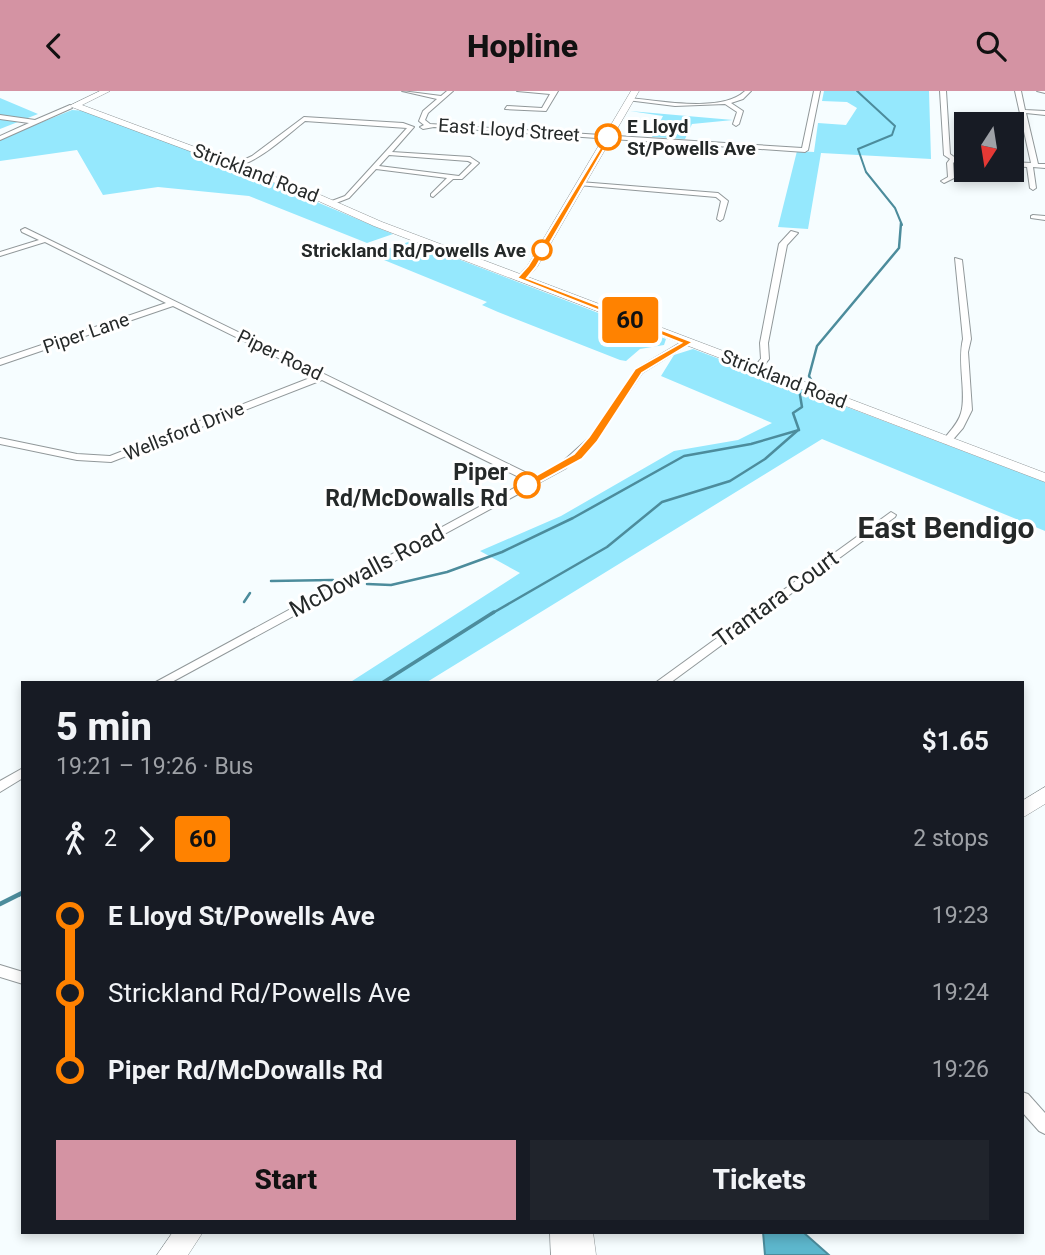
<!DOCTYPE html>
<meta charset="utf-8">
<style>
:root{--surface:#171b24;--page:#20242c;--text:#f1f3f6;--muted:#9ea1a6;--accent:#d493a3}
body{margin:0;font-family:Roboto,sans-serif;background:var(--page);color:var(--text);height:100vh;display:flex;flex-direction:column;font-size:26px;white-space:nowrap}
*{box-sizing:border-box;margin:0}
p{font-size:23px;color:var(--muted)}
.icon{flex:none;width:38px;height:38px;fill:none;stroke:currentColor;stroke-width:2;stroke-linecap:round;stroke-linejoin:round}
.map{position:relative;flex:1;overflow:hidden}
.sheet{position:absolute;left:21px;top:590px;width:1003px;height:553px;display:flex;flex-direction:column;background:var(--surface);border-radius:0px;box-shadow:0 4px 10px #0003}
.sheet>*{flex:none}
.badge{padding:0 14px;border-radius:5px;font-size:24px;line-height:46px}
.needle{width:46px;rotate:192deg}
.fabs{position:absolute;left:954px;top:21px;display:grid;gap:14px}
.fabs a{display:grid;place-items:center;width:70px;height:70px;border-radius:0px;background:var(--surface);box-shadow:0 4px 10px #0003;font-size:35px}
.map>.badge{position:absolute;translate:-50% -50%;box-shadow:0 0 0 4px #fff}
.legs{display:flex;align-items:center;gap:10px;height:77px;padding:0 35px;font-size:23px}
.legs p{margin-inline-start:auto}
.summary{display:flex;align-items:center;justify-content:space-between;height:119px;padding:0 35px}
h1{font-size:38px;font-weight:800;line-height:52px}
.primary-button{display:flex;gap:14px;margin-top:auto;padding:14px 35px}
.primary-button a{flex:1;height:80px;border-radius:0px;background:var(--accent);color:#111;font-size:28px;font-weight:800;line-height:80px;text-align:center}
.primary-button a+a{background:var(--page);color:var(--text)}
ul{padding:0 35px;list-style:none}
li{display:flex;align-items:center;gap:24px;height:77px;font-size:26px}
li i{display:grid;place-items:center;width:10px;height:100%;margin:0 9px;background:currentColor}
li i::after{content:'';width:18px;height:18px;margin:-9px;border:5px solid;border-radius:50%;background:var(--surface)}
li p{margin-inline-start:auto}
li:first-child i{background:linear-gradient(#0000 50%,currentColor 0)}
li:last-child i{background:linear-gradient(currentColor 50%,#0000 0)}
header{display:flex;justify-content:space-between;align-items:center;height:91px;padding:0 35px;background:var(--accent);color:#111;font-size:32px;font-weight:800}
.map>svg:first-child{display:block}
.green{fill:#95e8fd}
.water{fill:#5db7cd;stroke:#4c8c9c;stroke-width:2}
.lines{fill:none;stroke-linecap:round;stroke-linejoin:round}
.stream-far3{stroke:#4c8c9c;stroke-width:2}
.stream-far2{stroke:#4c8c9c;stroke-width:2.5}
.stream-far1{stroke:#4c8c9c;stroke-width:3.5}
.stream{stroke:#4c8c9c;stroke-width:4.5}
.street-casing{stroke:#91989a;stroke-width:2}
.secondary-casing{stroke:#91989a;stroke-width:1}
.street{fill:#fff;fill-rule:evenodd}
.secondary{fill:#fff;fill-rule:evenodd}
.line-1{fill:#ff8200;stroke:#fff;stroke-width:2}
.stop-1-dot{fill:#fff;stroke:#ff8200;stroke-width:3.5}
.labels{text-anchor:middle;dominant-baseline:central;stroke-width:6;stroke-linejoin:round;paint-order:stroke}
.far-stop-label{font-size:19px;font-weight:bold;fill:#252929;stroke:#fff;text-anchor:start}
.far-street-label{font-size:19px;fill:#252929;stroke:#fff}
.stop-label{font-size:23px;font-weight:bold;fill:#252929;stroke:#fff;text-anchor:end}
.street-label{font-size:23px;fill:#252929;stroke:#fff}
.district-label{font-size:30px;font-weight:bold;fill:#252929;stroke:#fff}
</style>
<header><svg class="icon" aria-label="back" viewBox="0 0 24 24"><path d="M15 5l-7 7 7 7"/></svg>Hopline<svg class="icon" aria-label="search" viewBox="0 0 24 24"><circle cx="10" cy="10" r="6"/><path d="M15 15l6 6"/></svg></header>
<div class="map">
<svg width="1045" height="1164" viewBox="0 0 1045 1164">
<rect width="100%" height="100%" fill="#f6fdff"/>
<g class="green">
<polygon points="824,0 929,0 931,68 821,62 808,138 778,136 797,60 814,61 818,32 846,34 857,17 847,11 822,10"/>
<polygon points="0,7 38,23 0,38"/>
<polygon points="72,19 88,20 312,106 319,112 393,143 367,152 249,105 158,96 103,104 77,59 0,70 0,48"/>
<polygon points="630,20 733,29 692,33 685,48 652,46 663,25"/>
<polygon points="411,150 666,248 664,254 640,258 626,270 620,269 498,221 482,214 487,211 384,169 385,159"/>
<polygon points="693,258 1045,391 1045,440 822,348 427,591 349,592 520,482 480,460 561,425 674,360 738,349 772,332 661,285 674,264"/>
</g>
<polygon class="water" points="763,1141 803,1141 829,1164 765,1164"/>
<g class="lines">
<polyline class="stream-far3" points="857,0 895,35 892,44 858,58 866,81 895,117 902,134"/>
<g class="stream-far2">
<polyline points="814,294 809,285 817,255 899,157 901,132"/>
<polyline points="271,490 333,489"/>
<polyline points="367,493 391,494 447,481 502,461 573,427 684,365 751,353 799,339 793,322 802,316 800,304 805,300"/>
<polyline points="244,511 250,502"/>
<polyline points="491,523 607,456 662,411 730,390 765,368 797,340"/>
</g>
<g class="stream-far1">
<polyline points="382,592 494,521"/>
<polyline points="19,804 23,802"/>
</g>
<polyline class="stream" points="0,813 22,802"/>
<defs>
<g id="street">
<polygon points="402,0 441,5 447,0 453,0 428,22 425,29 430,33 802,57 814,0 820,0 808,59 805,61 434,36 423,38 420,36 424,34 419,30 423,20 437,8"/>
<polygon points="517,0 558,0 546,20 505,18 507,15 542,17 550,3"/>
<path d="M745,0H751L743,8L731,12L743,20L739,33L736,35L733,33L737,21L725,13L675,15L627,9L630,7C660,10 722,22 745,0Z"/>
<polygon points="940,0 946,0 950,63 957,68 953,72 954,87 944,92 941,90 948,86 947,72 950,68 944,64"/>
<polygon points="1015,0 1021,0 1025,19 1045,20 1045,24 1026,22 1038,73 1045,73 1045,77 1033,76 1036,97 1033,99 1030,97 1027,76 1012,75 1012,71 1031,72"/>
<polygon points="1037,0 1045,0 1045,2"/>
<polygon points="70,14 72,17 0,49 0,45 29,32 0,28 0,24 35,29"/>
<path d="M304,26L403,32L414,36L392,61L470,66L479,72L462,88H453L433,106L431,105V103L447,87L376,78L349,107L331,114L328,112L329,111L345,105L407,37L305,30C287,44 257,73 235,75V73L252,65ZM389,64L468,70L472,72L459,85L379,75Z"/>
<polygon points="580,91 718,102 728,110 723,128 720,130 717,128 721,110 716,106 578,94 577,93"/>
<polygon points="1033,124 1045,125 1045,129 1031,127 1031,125"/>
<polygon points="25,137 535,386 560,373 590,346 636,278 685,249 692,251 642,282 596,350 566,377 170,592 154,592 527,390 322,289 111,371 77,369 0,353 0,347 77,363 110,365 315,285 173,215 0,274 0,268 166,212 45,151 0,165 0,161 39,149 22,141 21,139"/>
<polygon points="791,140 798,142 787,154 768,252 769,268 760,279 754,279 753,277 761,268 760,252 779,153"/>
<path d="M955,167L962,169L971,248L968,261L972,319L963,337L950,352L947,353L942,350C949,341 958,333 961,322C967,304 957,271 963,248Z"/>
<polygon points="891,421 896,424 895,426 670,592 655,592"/>
<polygon points="23,677 23,687 0,701 0,690"/>
<polygon points="0,874 23,881 23,893 0,886"/>
<polygon points="1022,1001 1028,1003 1045,1022 1045,1043 1039,1040 1022,1021"/>
</g>
<g id="secondary">
<polygon points="100,0 110,0 82,14 300,95 382,131 520,183 528,174 631,0 639,0 537,176 528,186 1045,382 1045,391 374,135 294,99 69,15"/>
<polygon points="1045,696 1045,713 1022,727 1022,710"/>
<polygon points="173,1141 203,1141 188,1164 157,1164"/>
<polygon points="550,1141 593,1141 596,1164 551,1164"/>
</g>
</defs>
<use href="#street" class="street-casing"/>
<use href="#secondary" class="secondary-casing"/>
<use href="#street" class="street"/>
<use href="#secondary" class="secondary"/>
</g>
<polygon class="line-1" points="608,44 611,46 536,176 527,187 693,251 642,282 597,351 582,368 527,398 523,397 523,392 574,363 589,346 635,278 681,252 517,187 528,175"/>
<g class="stop-1-dot">
<circle cx="608" cy="46" r="12"/>
<circle cx="542" cy="159" r="9"/>
<circle cx="527" cy="394" r="12"/>
</g>
<g class="labels">
<g class="far-stop-label">
<text x="627" y="35">E Lloyd<tspan x="627" dy="22">St/Powells Ave</tspan></text>
<text x="526" y="159" text-anchor="end">Strickland Rd/Powells Ave</text>
</g>
<g class="far-street-label">
<text transform="translate(509 39) rotate(4)">East Lloyd Street</text>
<text transform="translate(256 82) rotate(21)">Strickland Road</text>
<text transform="translate(86 242) rotate(-19)">Piper Lane</text>
<text transform="translate(280 264) rotate(26)">Piper Road</text>
<text transform="translate(784 288) rotate(21)">Strickland Road</text>
<text transform="translate(184 340) rotate(-22)">Wellsford Drive</text>
</g>
<g class="stop-label">
<text x="508" y="381">Piper<tspan x="508" dy="26">Rd/McDowalls Rd</tspan></text>
</g>
<g class="street-label">
<text transform="translate(367 480) rotate(-28)">McDowalls Road</text>
<text transform="translate(776 508) rotate(-36)">Trantara Court</text>
</g>
<g class="district-label">
<text x="946" y="436">East Bendigo</text>
</g>
</g>
</svg>
<div class="fabs">
<a><svg class="needle" viewBox="-14 -14 28 28"><path d="M0-13l5 13h-10z" fill="#e53935"/><path d="M0 13l5-13h-10z" fill="#9ea1a6"/></svg></a>
</div>
<b class="badge" style="left:630px;top:229px;background:#ff8200;color:#111">60</b>
<section class="sheet">
<div class="summary"><div><h1>5 min</h1><p>19:21 – 19:26 · Bus</p></div><b>$1.65</b></div>
<div class="legs"><svg class="icon" aria-label="walk" viewBox="0 0 24 24"><circle cx="13" cy="4" r="2"/><path d="M13 8l-2 6 4 7M11 14l-3 7M7 12l3-4h3l4 4"/></svg>2<svg class="icon" aria-label="forward" viewBox="0 0 24 24"><path d="M9 5l7 7-7 7"/></svg><b class="badge" style="background:#ff8200;color:#111">60</b><p>2 stops</p></div>
<ul>
<li><i style="color:#ff8200"></i><b>E Lloyd St/Powells Ave</b><p>19:23</p></li>
<li><i style="color:#ff8200"></i><span>Strickland Rd/Powells Ave</span><p>19:24</p></li>
<li><i style="color:#ff8200"></i><b>Piper Rd/McDowalls Rd</b><p>19:26</p></li>
</ul>
<div class="primary-button"><a>Start</a><a>Tickets</a></div>
</section>
</div>
